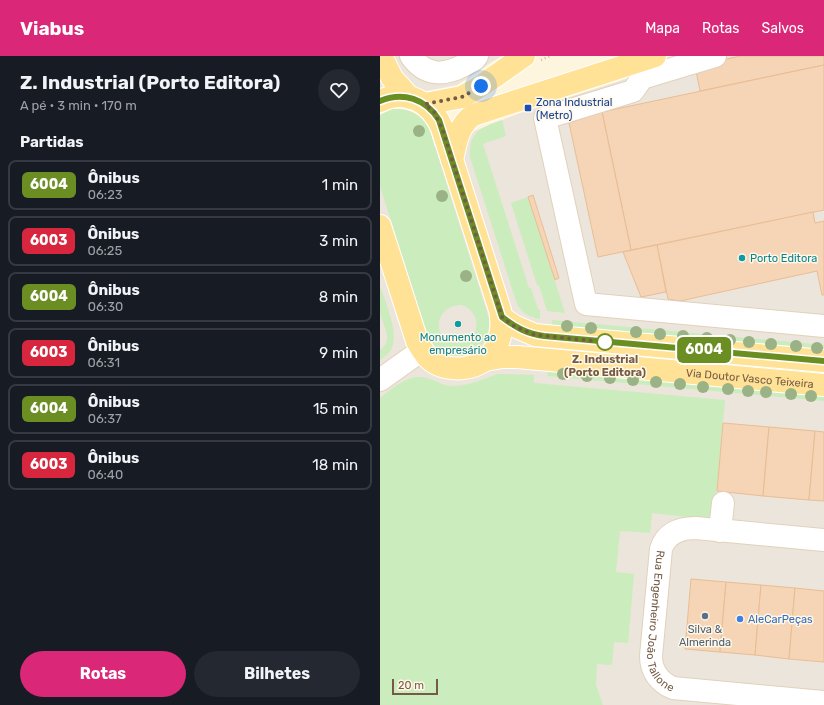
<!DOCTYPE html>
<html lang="pt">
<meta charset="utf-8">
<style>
:root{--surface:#171b24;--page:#242831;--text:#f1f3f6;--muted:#9ea1a6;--line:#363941;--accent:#db2777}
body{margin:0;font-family:Rubik,sans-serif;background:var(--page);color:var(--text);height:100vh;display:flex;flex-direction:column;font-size:15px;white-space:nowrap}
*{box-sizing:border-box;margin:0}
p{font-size:13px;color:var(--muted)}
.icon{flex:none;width:22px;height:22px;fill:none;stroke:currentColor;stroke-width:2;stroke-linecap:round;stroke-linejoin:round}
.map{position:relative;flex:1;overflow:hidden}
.drawer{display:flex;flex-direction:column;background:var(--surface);width:380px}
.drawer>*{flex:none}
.badge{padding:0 8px;border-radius:6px;font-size:14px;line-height:26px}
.scale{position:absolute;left:12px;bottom:10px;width:46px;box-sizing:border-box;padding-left:4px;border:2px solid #755b45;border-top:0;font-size:11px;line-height:14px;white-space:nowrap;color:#755b45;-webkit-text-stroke:3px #fff8e7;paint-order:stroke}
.you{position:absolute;width:20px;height:20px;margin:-10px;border:3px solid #fff;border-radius:50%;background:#1a73e8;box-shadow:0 0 0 6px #1a73e833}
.map>.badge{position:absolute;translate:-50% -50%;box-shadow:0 0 0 2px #fff}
h2{padding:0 20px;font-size:15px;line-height:36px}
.round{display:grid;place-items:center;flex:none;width:42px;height:42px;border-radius:21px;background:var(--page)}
.summary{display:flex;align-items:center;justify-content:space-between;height:68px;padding:0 20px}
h1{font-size:19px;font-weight:700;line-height:30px}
.button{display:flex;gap:8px;margin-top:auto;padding:8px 20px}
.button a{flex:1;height:46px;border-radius:24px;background:var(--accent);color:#fff;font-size:16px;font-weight:700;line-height:46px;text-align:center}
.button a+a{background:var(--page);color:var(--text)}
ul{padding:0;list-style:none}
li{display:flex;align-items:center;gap:12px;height:50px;margin:0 8px 6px;padding:0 12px;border:2px solid var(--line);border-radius:8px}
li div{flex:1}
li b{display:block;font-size:15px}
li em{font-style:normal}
li .badge{min-width:44px;font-weight:700;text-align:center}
header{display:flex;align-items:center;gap:24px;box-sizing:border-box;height:56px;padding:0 20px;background:var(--accent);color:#fff}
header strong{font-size:19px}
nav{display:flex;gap:22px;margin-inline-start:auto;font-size:14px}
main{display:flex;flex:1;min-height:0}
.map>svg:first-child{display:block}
.industrial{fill:#ebe5db}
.green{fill:#cbecbd;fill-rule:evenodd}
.building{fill:#f5d5b5;stroke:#e9bd94}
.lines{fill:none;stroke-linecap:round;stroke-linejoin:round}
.minor-casing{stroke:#e2d1bb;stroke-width:24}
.major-casing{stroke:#fff;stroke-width:24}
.path{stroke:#d9b899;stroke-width:2.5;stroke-dasharray:1 3;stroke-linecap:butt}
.minor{stroke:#fff;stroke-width:22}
.major{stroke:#ffe295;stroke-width:22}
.tree{fill:#9ab286}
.line-casing{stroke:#fff;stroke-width:9}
.line{stroke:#6b8e23;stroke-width:6}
.walk{stroke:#755b45;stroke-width:4;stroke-dasharray:0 7.2}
.transit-dot{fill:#1a4fb4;stroke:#fff8e7;stroke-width:1.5}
.culture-dot{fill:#0f9aa8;stroke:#fff8e7;stroke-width:1.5}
.stop-dot{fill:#fff;stroke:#6b8e23;stroke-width:2}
.service-dot{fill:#5c6f8a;stroke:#fff8e7;stroke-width:1.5}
.shop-dot{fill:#3f7fe0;stroke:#fff8e7;stroke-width:1.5}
.labels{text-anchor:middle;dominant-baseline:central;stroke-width:3;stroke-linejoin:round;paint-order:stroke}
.transit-label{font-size:11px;fill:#164399;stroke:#fff8e7;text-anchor:start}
.culture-label{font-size:11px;fill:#0d838f;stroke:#fff8e7;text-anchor:start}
.stop-label{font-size:11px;font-weight:bold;fill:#755b45;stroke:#fff8e7}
.street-label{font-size:11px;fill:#755b45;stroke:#fff8e7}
.shop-label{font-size:11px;fill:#366cbe;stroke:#fff8e7;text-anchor:start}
.service-label{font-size:11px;fill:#4e5e75;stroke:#fff8e7}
</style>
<header>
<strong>Viabus</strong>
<nav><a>Mapa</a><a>Rotas</a><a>Salvos</a></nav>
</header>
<main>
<section class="drawer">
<div class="summary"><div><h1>Z. Industrial (Porto Editora)</h1><p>A pé · 3 min · 170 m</p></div><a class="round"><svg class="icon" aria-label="heart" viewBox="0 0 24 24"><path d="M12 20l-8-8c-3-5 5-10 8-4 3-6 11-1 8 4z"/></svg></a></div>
<h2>Partidas</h2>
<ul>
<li><span class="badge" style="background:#6b8e23;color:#fff">6004</span><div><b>Ônibus</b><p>06:23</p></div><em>1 min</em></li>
<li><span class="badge" style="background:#d7263d;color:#fff">6003</span><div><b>Ônibus</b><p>06:25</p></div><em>3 min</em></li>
<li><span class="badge" style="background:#6b8e23;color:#fff">6004</span><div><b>Ônibus</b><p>06:30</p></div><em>8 min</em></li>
<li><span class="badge" style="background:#d7263d;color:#fff">6003</span><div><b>Ônibus</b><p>06:31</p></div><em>9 min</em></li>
<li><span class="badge" style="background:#6b8e23;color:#fff">6004</span><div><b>Ônibus</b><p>06:37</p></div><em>15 min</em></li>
<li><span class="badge" style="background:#d7263d;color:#fff">6003</span><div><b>Ônibus</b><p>06:40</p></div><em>18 min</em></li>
</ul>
<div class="button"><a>Rotas</a><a>Bilhetes</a></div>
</section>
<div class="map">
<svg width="444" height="649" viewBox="0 0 444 649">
<rect width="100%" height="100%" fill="#fef5df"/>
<g class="industrial">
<polygon points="0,0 121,0 77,29 0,44"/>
<polygon points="317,0 444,0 444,649 0,649 0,112 140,57"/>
</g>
<g class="green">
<path d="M12,53C29,52 40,57 49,72L109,263C112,301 66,314 48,281L0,130V59ZM82,249C106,258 98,291 74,287C50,282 56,248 82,249Z"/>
<path d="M122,64L126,80L103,88L149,232H151L158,253L160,254V263C149,261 142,257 137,248L90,101C88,76 102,71 122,64Z"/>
<polygon points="148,141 185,257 167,255 159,229 157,229 131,147"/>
<path d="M0,230C5,246 17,271 13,288C12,295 6,300 0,304V294C15,285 2,268 0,256C0,248 0,238 0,230Z"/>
<polygon points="172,264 444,289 444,296 172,272"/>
<polygon points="169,289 444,314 444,320 168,295"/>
<polygon points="168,314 444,339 444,345 167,320"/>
<path d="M118,318L154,319V327L345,344L334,464L272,457L270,477L240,475L236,516L254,518L248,587L234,586L232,609L217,608L216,629L223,649H0V342C14,332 28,317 47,322C56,325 64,330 73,330C89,330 103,323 118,318Z"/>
</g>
<g class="building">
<polygon points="360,0 444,0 444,9 320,35 315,10"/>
<polygon points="444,9 444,154 251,194 222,56"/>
<polygon points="222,56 251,194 218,201 189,67"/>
<polygon points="153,139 179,222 175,224 148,141"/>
<polygon points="433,156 435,167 444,165 444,239 442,239 437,215 300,245 288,243 277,189"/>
<polygon points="277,189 286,236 261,241 243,196"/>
<circle cx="78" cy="268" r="4.5"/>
<polygon points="343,367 389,371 383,440 337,435"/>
<polygon points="389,371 435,375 429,444 383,440"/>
<polygon points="435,375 444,376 444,445 429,444"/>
<polygon points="311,523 346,526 340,596 305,593"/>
<polygon points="346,526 381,529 375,599 340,596"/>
<polygon points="381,529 415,532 409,603 375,599"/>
<polygon points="415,532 444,535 444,606 409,603"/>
</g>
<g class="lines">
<defs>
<g id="minor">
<path d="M31,0C45,20 64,20 84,9C89,7 94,5 97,0"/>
<polyline points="335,0 262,22 253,35 165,62 206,248 444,270"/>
<polyline points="0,324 42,294"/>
<polyline points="340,475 343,447"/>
<path id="s1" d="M444,484L316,472C300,472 286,477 281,493L271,600C271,615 279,626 293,632L444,646"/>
</g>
<g id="major">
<polyline points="1,0 12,22 30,42"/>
<path d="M0,45C27,32 51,46 62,72L120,254C123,268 122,280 115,293C103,314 70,318 52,305C45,300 41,292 37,285L0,170"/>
<polyline points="45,48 82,41 101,30 144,0"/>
<path d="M72,104C76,86 78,70 93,59L275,0"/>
<polyline points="121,261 134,270 155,279 444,305"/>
<path id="s2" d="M105,304L123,301H137L444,329"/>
</g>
</defs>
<use href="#minor" class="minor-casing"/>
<use href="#major" class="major-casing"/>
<polyline class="path" points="161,4 170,0"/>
<use href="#minor" class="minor"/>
<use href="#major" class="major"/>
</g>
<g class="tree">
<circle cx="39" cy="75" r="6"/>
<circle cx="62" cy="140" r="6"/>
<circle cx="86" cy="220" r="6"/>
<circle cx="187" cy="270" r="6"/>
<circle cx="211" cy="272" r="6"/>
<circle cx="256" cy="276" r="6"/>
<circle cx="280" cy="278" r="6"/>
<circle cx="303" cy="280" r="6"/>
<circle cx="327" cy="282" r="6"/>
<circle cx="350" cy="284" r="6"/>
<circle cx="369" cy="286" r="6"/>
<circle cx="391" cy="288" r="6"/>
<circle cx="416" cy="290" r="6"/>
<circle cx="437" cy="292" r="6"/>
<circle cx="183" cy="318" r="6"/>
<circle cx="207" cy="320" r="6"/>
<circle cx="230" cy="322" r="6"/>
<circle cx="253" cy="324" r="6"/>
<circle cx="276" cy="326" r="6"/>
<circle cx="300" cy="328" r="6"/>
<circle cx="323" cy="331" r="6"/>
<circle cx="348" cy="333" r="6"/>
<circle cx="368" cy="335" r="6"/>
<circle cx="386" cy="336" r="6"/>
<circle cx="411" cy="338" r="6"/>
<circle cx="431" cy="340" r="6"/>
</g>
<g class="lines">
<defs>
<path id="line" d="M0,45C23,35 46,43 59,64L122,261C135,271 147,278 164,280L444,305"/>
</defs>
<use href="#line" class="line-casing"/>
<use href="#line" class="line"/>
<polyline class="walk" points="101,30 82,41 45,48 54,56 62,72 122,261 134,270 155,279 225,286"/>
</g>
<rect class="transit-dot" x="144" y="48" width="8" height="8" rx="2"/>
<g class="culture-dot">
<circle cx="362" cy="202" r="4"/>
<circle cx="78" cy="268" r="4"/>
</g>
<circle class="stop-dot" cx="225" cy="286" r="8"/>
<circle class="service-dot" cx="325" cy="560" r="4"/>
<circle class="shop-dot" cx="360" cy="563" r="4"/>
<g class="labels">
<g class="transit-label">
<text x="156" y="46">Zona Industrial<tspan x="156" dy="13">(Metro)</tspan></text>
</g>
<g class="culture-label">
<text x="370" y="202">Porto Editora</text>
<text x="78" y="281" text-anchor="middle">Monumento ao<tspan x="78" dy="13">empresário</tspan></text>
</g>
<g class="stop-label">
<text x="225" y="303">Z. Industrial<tspan x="225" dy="13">(Porto Editora)</tspan></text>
</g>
<g class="street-label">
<text stroke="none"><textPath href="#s2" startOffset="266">Via Doutor Vasco Teixeira</textPath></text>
<text stroke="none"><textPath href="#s1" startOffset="248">Rua Engenheiro João Tallone</textPath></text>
</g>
<g class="shop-label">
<text x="368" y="563">AleCarPeças</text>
</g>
<g class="service-label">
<text x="325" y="573">Silva &amp;<tspan x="325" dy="13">Almerinda</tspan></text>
</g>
</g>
</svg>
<div class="scale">20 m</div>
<div class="you" style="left:101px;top:30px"></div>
<b class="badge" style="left:324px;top:294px;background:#6b8e23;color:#fff">6004</b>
</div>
</main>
